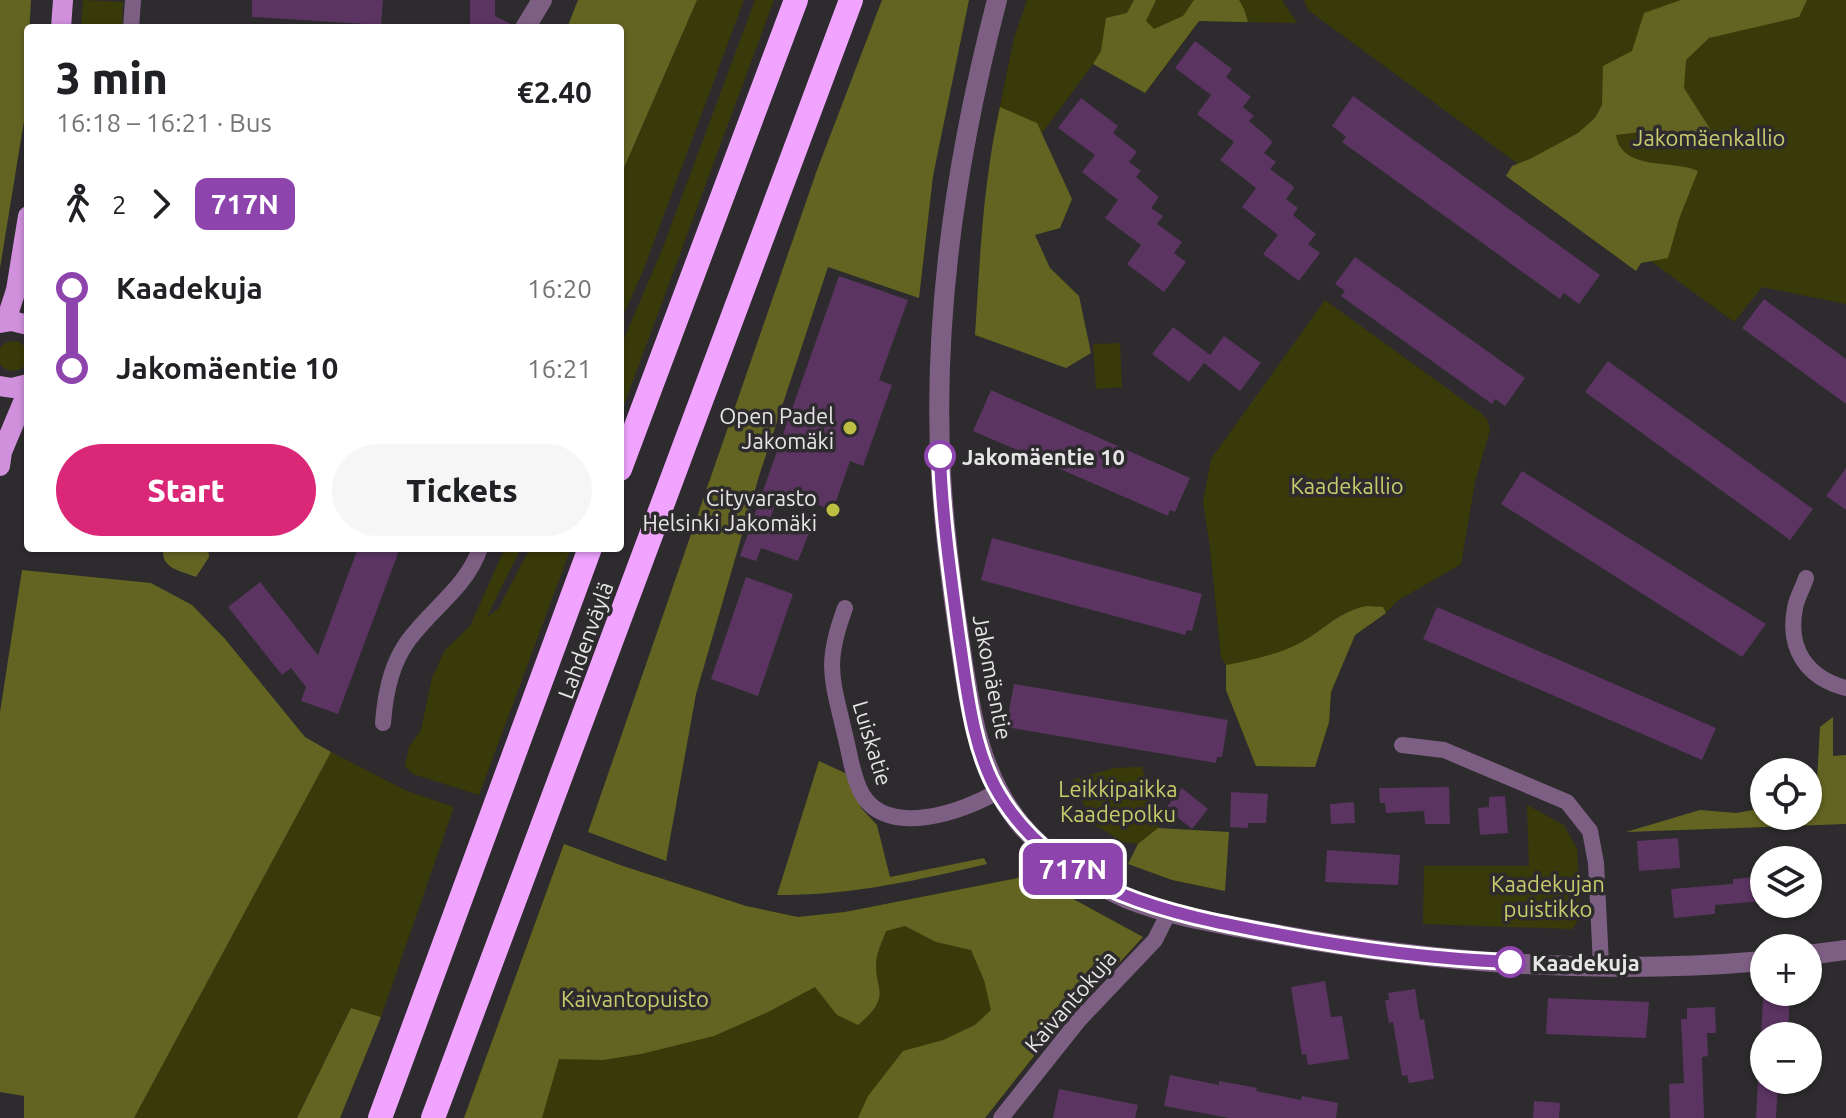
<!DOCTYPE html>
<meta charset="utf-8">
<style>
:root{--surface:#fff;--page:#f6f6f6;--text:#202124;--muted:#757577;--accent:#db2777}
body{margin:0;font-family:Ubuntu,sans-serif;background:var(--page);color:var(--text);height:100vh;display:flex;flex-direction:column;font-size:30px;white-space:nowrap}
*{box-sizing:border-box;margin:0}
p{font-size:26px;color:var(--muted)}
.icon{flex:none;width:44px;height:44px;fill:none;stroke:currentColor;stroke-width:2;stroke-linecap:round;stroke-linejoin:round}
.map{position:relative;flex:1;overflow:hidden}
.sheet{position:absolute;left:24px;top:24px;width:600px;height:528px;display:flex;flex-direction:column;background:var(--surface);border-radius:8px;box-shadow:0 2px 6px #0004}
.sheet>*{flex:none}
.badge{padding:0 16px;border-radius:12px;font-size:28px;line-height:52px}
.controls{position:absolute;left:1750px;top:758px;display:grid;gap:16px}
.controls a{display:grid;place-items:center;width:72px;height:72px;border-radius:50%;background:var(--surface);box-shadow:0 2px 6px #0004;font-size:40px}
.map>.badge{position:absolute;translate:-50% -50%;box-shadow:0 0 0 4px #fff}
.legs{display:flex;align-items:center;gap:12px;height:88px;padding:0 32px;font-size:26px}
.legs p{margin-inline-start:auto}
.overview{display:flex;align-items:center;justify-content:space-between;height:136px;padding:0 32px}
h1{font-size:44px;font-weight:800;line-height:60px}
.cta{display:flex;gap:16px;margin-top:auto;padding:16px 32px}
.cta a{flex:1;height:92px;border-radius:48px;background:var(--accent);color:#fff;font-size:32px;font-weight:800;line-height:92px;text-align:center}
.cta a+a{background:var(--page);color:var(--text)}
ul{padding:0 32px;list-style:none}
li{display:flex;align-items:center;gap:28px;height:80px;font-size:30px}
li i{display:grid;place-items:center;width:12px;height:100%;margin:0 10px;background:currentColor}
li i::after{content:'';width:20px;height:20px;margin:-10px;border:6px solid;border-radius:50%;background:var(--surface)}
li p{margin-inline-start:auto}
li:first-child i{background:linear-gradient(#0000 50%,currentColor 0)}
li:last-child i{background:linear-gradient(currentColor 50%,#0000 0)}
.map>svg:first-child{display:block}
.green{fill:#393a09}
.forest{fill:#636421}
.building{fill:#5b3462}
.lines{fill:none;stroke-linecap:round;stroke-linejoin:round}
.minor{stroke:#7e5f84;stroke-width:16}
.tertiary{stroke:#7e5f84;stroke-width:20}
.primary{stroke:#d090dc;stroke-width:20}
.motorway{stroke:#f0a3ff;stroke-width:24}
.line-1-casing{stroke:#fff;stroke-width:18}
.line-1{stroke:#8e44ad;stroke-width:12}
.poi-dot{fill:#bdbf43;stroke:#2d2b2d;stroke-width:3}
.stop-1-dot{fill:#fff;stroke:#8e44ad;stroke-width:4}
.labels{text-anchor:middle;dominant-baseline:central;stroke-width:7;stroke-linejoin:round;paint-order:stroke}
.park-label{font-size:22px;fill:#c8cb6c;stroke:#2d2b2d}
.poi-label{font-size:22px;fill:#e7e6e7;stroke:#2d2b2d;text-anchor:end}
.stop-label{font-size:22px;font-weight:bold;fill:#e7e6e7;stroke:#2d2b2d;text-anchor:start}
.street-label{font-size:22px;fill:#e7e6e7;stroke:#2d2b2d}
</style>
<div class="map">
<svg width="1846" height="1118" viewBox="0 0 1846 1118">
<rect width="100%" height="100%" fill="#2d2b2d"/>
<g class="green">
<polygon points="83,0 123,2 122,28 81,28"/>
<polygon points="697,0 744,0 643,271 620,323 620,177"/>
<polygon points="755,0 774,0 620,416 620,348 662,250"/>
<polygon points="1027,0 1282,0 1297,23 1199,21 1145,93 1093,64 1037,140 993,140 1014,38"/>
<polygon points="1304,0 1846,0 1846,304 1762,287 1734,322 1308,10"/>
<polygon points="1325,300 1481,413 1488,421 1490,430 1475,482 1461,564 1397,601 1386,613 1355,635 1331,692 1329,722 1315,767 1256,766 1226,690 1226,665 1221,657 1210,548 1203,502 1211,459"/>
<circle cx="13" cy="356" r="15"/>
<polygon points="1120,343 1122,387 1096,389 1093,344"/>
<polygon points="505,548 521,548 487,617 498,609 530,548 571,548 479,795 413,774 405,766 409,747 421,730 432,678 445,650 470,626"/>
<polygon points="331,752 407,791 454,807 381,1017 351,1008 297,1118 134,1118"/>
<polygon points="1142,767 1164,848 1123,842 1092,823 1073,780 1114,768"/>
<polygon points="1527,805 1564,825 1577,849 1581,913 1573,929 1423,924 1424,866 1529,866"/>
<polygon points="564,844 623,866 746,906 798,917 845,912 1018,878 1042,882 1143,937 1038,1051 985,1118 464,1118"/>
</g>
<g class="forest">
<polygon points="0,0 31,0 24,121 0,268"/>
<polygon points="578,0 697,0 620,177 620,28 567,28"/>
<polygon points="882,0 969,0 933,176 919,298 828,267 759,476 696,694 666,861 588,832 817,170"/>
<polygon points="1134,0 1156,0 1146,21 1154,29 1183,16 1194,0 1239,0 1244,9 1248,22 1199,21 1145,93 1093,64 1101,51 1106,18 1127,13"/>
<path d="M1681,0H1807L1799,17L1709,38L1686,60L1684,88L1710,129L1709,140L1689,144L1640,132L1616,135C1622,172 1673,159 1698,171L1679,219L1668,258L1641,263L1636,271L1506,176L1512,166L1530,159L1578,133L1595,118L1602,105L1603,66L1632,51L1644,13Z"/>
<path d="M1000,107L1037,123L1072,199L1060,228L1035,235L1050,268L1079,296L1091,353L1066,368L975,335C980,258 983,182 1000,107Z"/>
<path d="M163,548H208L209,557L196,577C179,570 161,569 163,548Z"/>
<polygon points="22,570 151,583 192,605 225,639 305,737 331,752 134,1118 24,1118 24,1096 0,1092 0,712"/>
<path d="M1367,606L1383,607L1386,613L1355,635L1331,692L1329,722L1315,767L1256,766L1226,690V665C1251,660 1277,655 1300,643C1324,630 1339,611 1367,606Z"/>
<polygon points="1833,717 1833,756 1846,755 1846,824 1626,832 1700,810 1736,813 1764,808 1764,816 1808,816 1808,800 1816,798 1820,727"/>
<path d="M819,761L845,773L862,809L877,825L890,877L984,858L987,864C918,880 849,896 777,895Z"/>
<polygon points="1158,828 1229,832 1225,891 1172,880 1128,864 1138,844"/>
<path d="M564,844L623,866L746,906L798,917L845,912L1018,878L1042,882L1143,937L1038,1051L985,1118H858L868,1096L903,1051L943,1040L975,1025L991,1010L984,980L971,950L936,942L905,926L886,931C883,939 879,948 877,956C871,989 896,993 858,1025L837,1015L815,987L768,1012L714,1036L641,1054L603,1060L559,1059L542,1118H464Z"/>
<polygon points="351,1008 381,1017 340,1118 297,1118"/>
</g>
<g class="building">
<polygon points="252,0 383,0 381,25 252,17"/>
<polygon points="470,0 495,0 495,16 513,25 512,28 470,28"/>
<polygon points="1195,41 1232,69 1226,77 1251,97 1243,107 1254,116 1249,121 1271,140 1272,143 1264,153 1276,162 1270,169 1293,186 1294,188 1286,199 1298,208 1293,215 1316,234 1308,244 1320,253 1299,281 1263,254 1278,235 1242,207 1256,188 1220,160 1234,142 1197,114 1211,95 1175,68"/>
<polygon points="1353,96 1600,275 1579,304 1564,293 1560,299 1342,142 1346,137 1332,126"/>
<polygon points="1081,98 1118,126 1113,133 1137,152 1129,162 1141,171 1136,177 1159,197 1151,208 1163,216 1157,224 1182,242 1174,253 1186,262 1164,292 1127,264 1141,245 1105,218 1118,200 1082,172 1095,155 1058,128"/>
<polygon points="1355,257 1525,378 1505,406 1495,399 1492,404 1341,296 1345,291 1335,284"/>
<polygon points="839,276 908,300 879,380 892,385 863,466 850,461 833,510 780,491 770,519 809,533 798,561 761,548 756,561 740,556"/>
<polygon points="1764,299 1846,359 1846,404 1742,328"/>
<polygon points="1173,327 1210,355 1224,336 1261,363 1240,391 1204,363 1189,382 1152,354"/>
<polygon points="1608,361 1813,509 1790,540 1585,392"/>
<polygon points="991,390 1190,478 1175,512 1170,510 1168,516 973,431"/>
<polygon points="1846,468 1846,510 1826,496"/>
<polygon points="1522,471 1766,624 1742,657 1501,504"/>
<polygon points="992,538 1202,594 1192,631 1187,630 1185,635 981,580"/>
<polygon points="358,548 400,548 338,714 301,701 306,687 291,668 282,675 228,607 260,582 318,655"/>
<polygon points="746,577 793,594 758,696 711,679"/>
<polygon points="1437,607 1716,728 1702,760 1423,639"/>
<polygon points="1014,684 1228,720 1222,757 1217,757 1216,763 1006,727"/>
<polygon points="1449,787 1450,824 1425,824 1424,811 1386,813 1385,803 1380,803 1379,788"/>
<polygon points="1182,788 1208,809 1192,829 1166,808"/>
<polygon points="1231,792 1268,794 1266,823 1248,823 1248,828 1230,827"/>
<polygon points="1505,796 1508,833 1480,835 1478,808 1489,807 1489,797"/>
<polygon points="1354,802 1355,823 1331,824 1330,804"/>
<polygon points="1678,838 1680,868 1639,871 1637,841"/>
<polygon points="1327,850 1400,855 1398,885 1325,882"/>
<polygon points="1764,876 1764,901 1715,905 1715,914 1674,918 1671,889 1733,884 1733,879"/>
<polygon points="1325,981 1331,1017 1342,1016 1349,1059 1308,1065 1306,1054 1302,1055 1291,987"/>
<polygon points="1415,989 1420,1020 1424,1019 1434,1079 1409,1083 1407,1075 1402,1076 1393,1022 1389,1023 1385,1000 1389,1000 1388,993"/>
<polygon points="1775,993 1790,994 1788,1031 1781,1031 1781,1036 1761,1036 1763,998 1775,998"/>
<polygon points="1548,998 1649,1002 1646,1038 1546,1034"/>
<polygon points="1715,1007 1716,1033 1707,1033 1708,1056 1702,1057 1704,1118 1670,1118 1669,1084 1684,1083 1681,1019 1687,1019 1687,1008"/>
<polygon points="1170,1075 1219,1085 1219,1081 1247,1086 1257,1088 1256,1091 1301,1100 1302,1096 1338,1103 1336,1118 1229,1118 1164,1106"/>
<polygon points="1758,1080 1778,1080 1776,1118 1756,1118"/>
<polygon points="1059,1089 1138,1105 1135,1118 1053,1118"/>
<polygon points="1534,1101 1560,1103 1559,1118 1533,1118"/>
</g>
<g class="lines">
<g class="minor">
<polyline points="131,28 133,0"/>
<path d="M1806,578C1803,588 1797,597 1795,608C1787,649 1807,678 1846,688"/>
<path d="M845,608C824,665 832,678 845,735C850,754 852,776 862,794C888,839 964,811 997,792"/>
<path d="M383,723C385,695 391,664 408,641C432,608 467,587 480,548"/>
<polyline points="1402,745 1444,750 1567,802 1590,831 1596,863 1601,965"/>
<polyline points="1001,1118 1079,1020 1155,940 1169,912"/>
</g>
<g class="tertiary">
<path d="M997,0C957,154 932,315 941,474C944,528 951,582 959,636C969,702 977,773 1022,826C1050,859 1089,882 1128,899C1173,917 1223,924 1270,933C1432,963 1600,975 1764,961"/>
<polyline points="525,28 542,0"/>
<polyline points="1808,955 1846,950"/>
</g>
<g class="primary">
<polyline points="61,28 63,0"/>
<polyline points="6,321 16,290 28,216"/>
<polyline points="0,323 12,321 28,325"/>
<polyline points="0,386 12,388 28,384"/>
<polyline points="0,466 2,452 28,390"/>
</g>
<g class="motorway">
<polyline points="620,469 796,0"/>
<polyline points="380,1118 590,548"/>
<polyline points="433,1118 851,0"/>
</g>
</g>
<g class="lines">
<defs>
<path id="line-1" d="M940,456C942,517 951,577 959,637C967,688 972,749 999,794C1059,895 1176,915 1282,935C1357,949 1433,959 1510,962"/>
</defs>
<use href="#line-1" class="line-1-casing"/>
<use href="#line-1" class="line-1"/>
</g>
<g class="poi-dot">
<circle cx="850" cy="428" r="8"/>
<circle cx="833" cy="510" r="8"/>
</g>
<g class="stop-1-dot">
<circle cx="940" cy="456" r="14"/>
<circle cx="1510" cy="962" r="14"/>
</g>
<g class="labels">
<g class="park-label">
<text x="1709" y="137">Jakomäenkallio</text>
<text x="1347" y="485">Kaadekallio</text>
<text x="1118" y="788">Leikkipaikka<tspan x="1118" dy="25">Kaadepolku</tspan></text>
<text x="1548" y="883">Kaadekujan<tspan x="1548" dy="25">puistikko</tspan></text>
<text x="635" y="998">Kaivantopuisto</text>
</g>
<g class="poi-label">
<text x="834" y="415">Open Padel<tspan x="834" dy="25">Jakomäki</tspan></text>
<text x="817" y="497">Cityvarasto<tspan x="817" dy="25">Helsinki Jakomäki</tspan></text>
</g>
<g class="stop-label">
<text x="962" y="456">Jakomäentie 10</text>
<text x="1532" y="962">Kaadekuja</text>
</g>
<g class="street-label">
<text transform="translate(585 640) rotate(-70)">Lahdenväylä</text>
<text transform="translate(993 677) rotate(79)">Jakomäentie</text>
<text transform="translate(873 743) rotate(73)">Luiskatie</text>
<text transform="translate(1070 1001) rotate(-49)">Kaivantokuja</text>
</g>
</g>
</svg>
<div class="controls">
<a><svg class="icon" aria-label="locate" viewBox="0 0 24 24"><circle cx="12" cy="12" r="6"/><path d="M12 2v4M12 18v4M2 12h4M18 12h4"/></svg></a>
<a><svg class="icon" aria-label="layers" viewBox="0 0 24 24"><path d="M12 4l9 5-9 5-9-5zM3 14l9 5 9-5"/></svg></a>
<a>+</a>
<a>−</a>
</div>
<b class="badge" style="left:1073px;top:869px;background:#8e44ad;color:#fff">717N</b>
<section class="sheet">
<div class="overview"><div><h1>3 min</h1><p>16:18 – 16:21 · Bus</p></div><b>€2.40</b></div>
<div class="legs"><svg class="icon" aria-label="walk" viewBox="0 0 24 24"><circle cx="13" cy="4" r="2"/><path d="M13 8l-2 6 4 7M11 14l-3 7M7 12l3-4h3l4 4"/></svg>2<svg class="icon" aria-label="forward" viewBox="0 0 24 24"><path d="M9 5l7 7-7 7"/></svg><b class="badge" style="background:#8e44ad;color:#fff">717N</b></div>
<ul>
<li><i style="color:#8e44ad"></i><b>Kaadekuja</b><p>16:20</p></li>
<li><i style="color:#8e44ad"></i><b>Jakomäentie 10</b><p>16:21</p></li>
</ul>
<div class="cta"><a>Start</a><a>Tickets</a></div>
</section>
</div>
